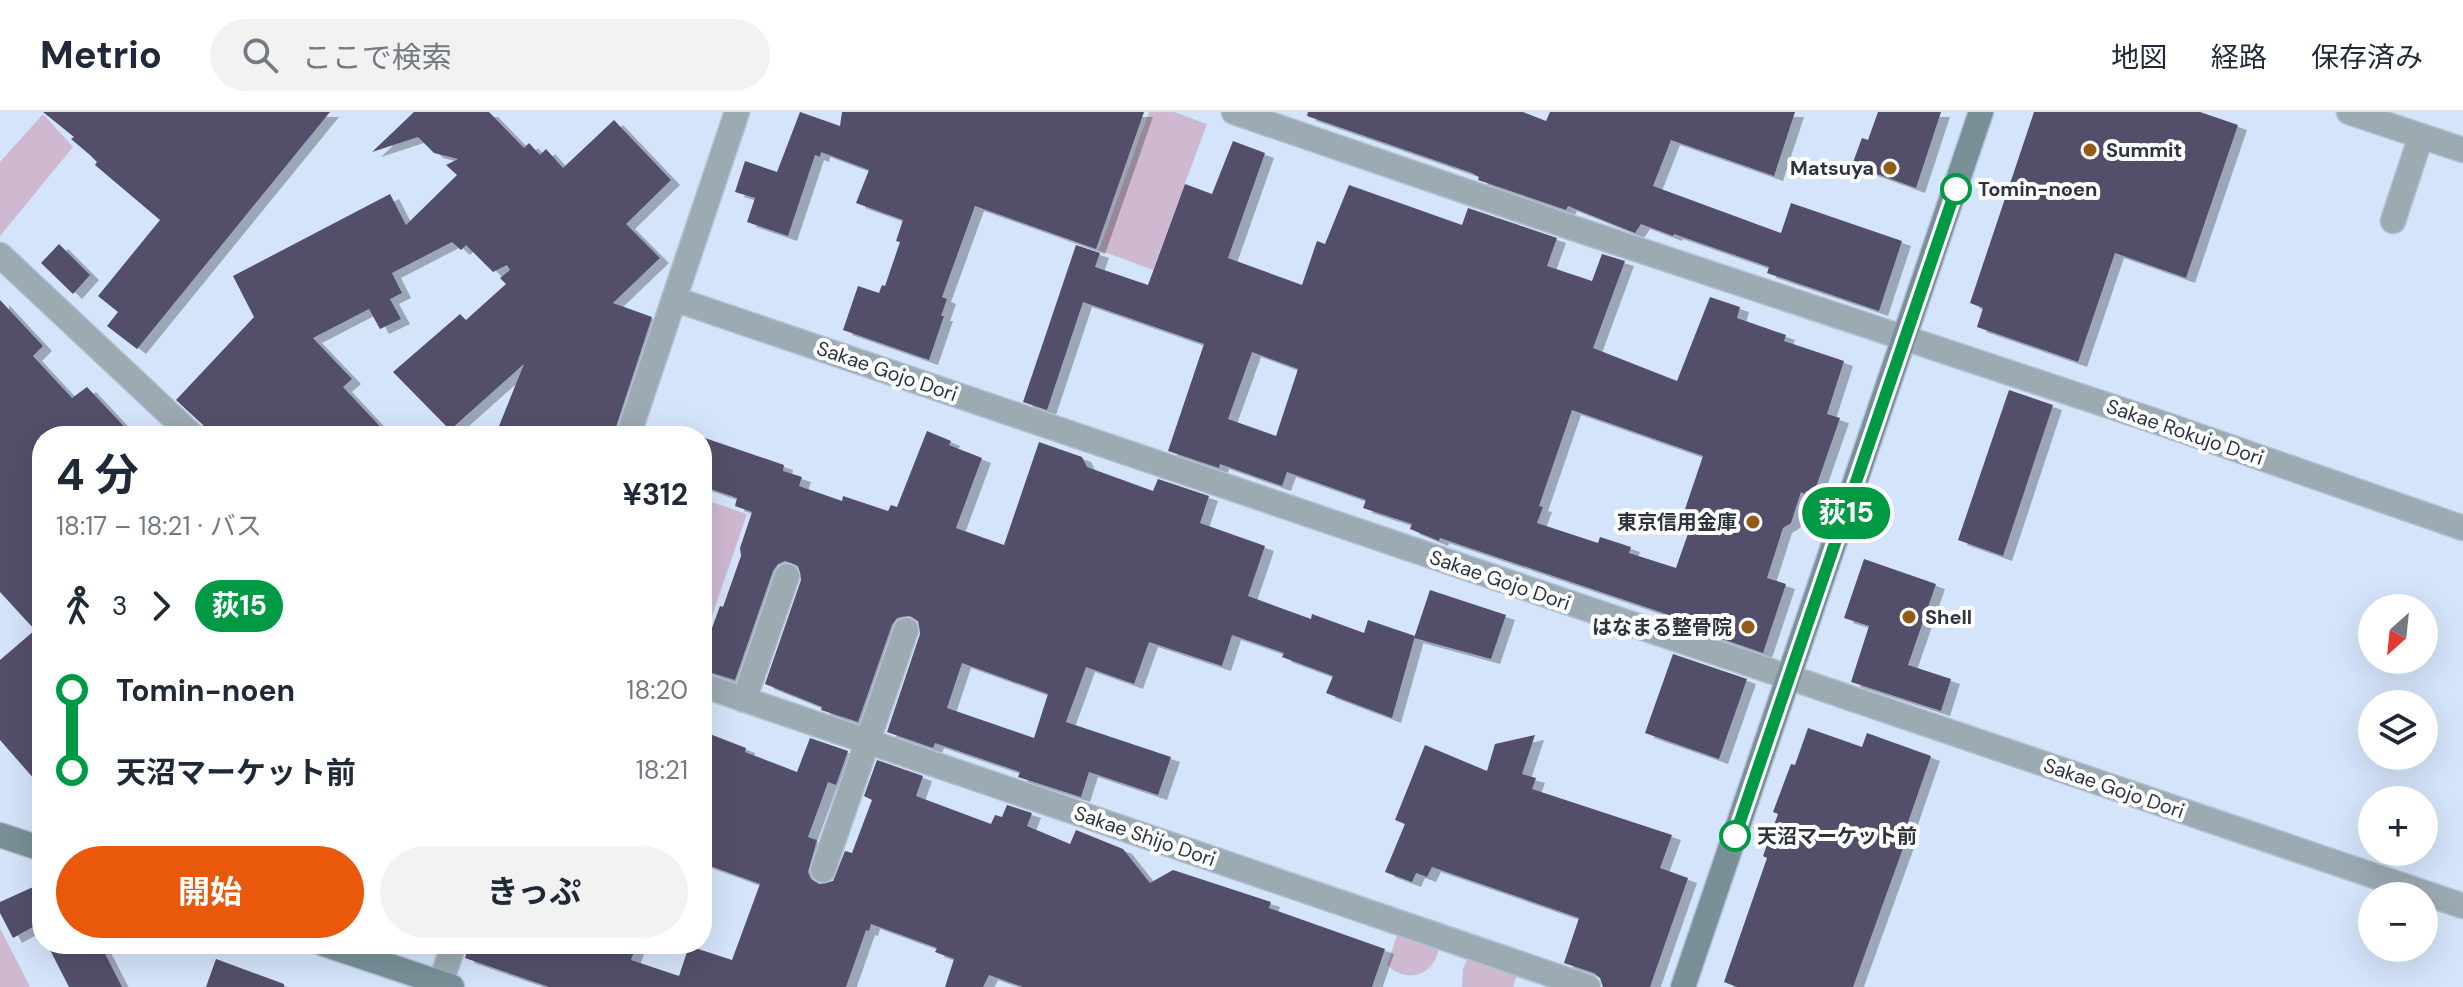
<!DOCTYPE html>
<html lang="ja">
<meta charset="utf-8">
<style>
:root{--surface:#fff;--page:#f2f2f3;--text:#1f2937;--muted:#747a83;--line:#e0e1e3;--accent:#ea580c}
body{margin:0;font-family:"DM Sans","Noto Sans JP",sans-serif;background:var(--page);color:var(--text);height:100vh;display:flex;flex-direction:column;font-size:30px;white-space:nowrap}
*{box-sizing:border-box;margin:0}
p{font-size:26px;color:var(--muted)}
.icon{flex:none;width:44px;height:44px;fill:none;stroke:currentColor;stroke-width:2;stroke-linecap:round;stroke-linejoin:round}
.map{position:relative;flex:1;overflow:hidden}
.side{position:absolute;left:32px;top:314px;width:680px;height:528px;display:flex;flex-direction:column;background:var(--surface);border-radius:32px;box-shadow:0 8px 32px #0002}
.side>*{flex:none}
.badge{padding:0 16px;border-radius:26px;font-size:28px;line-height:52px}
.needle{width:52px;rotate:207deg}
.buttons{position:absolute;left:2358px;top:482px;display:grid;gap:16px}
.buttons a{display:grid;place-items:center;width:80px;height:80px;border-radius:50%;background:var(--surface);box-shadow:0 8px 32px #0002;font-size:40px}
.map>.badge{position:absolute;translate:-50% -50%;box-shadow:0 0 0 4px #fff}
.legs{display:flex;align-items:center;gap:12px;height:88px;padding:0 24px;font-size:26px}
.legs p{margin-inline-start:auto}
.head{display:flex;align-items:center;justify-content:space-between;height:136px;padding:0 24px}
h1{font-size:44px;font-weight:700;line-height:60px}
.primary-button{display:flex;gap:16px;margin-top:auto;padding:16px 24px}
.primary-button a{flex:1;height:92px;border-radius:48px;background:var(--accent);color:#fff;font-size:32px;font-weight:700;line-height:92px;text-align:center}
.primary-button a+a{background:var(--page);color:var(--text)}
ul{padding:0 24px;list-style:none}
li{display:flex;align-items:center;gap:28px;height:80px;font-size:30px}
li i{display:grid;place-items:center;width:12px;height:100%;margin:0 10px;background:currentColor}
li i::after{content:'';width:20px;height:20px;margin:-10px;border:6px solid;border-radius:50%;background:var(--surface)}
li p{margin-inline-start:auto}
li:first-child i{background:linear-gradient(#0000 50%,currentColor 0)}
li:last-child i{background:linear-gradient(currentColor 50%,#0000 0)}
header{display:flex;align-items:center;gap:48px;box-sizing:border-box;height:112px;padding:0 40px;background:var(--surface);border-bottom:2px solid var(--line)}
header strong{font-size:38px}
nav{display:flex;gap:44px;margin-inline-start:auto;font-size:28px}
.search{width:560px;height:72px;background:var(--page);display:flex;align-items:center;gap:20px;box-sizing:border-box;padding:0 28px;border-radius:44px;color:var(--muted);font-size:30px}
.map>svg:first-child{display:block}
.green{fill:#cfb9d1}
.building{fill:#524f6a;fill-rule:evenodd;filter:url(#shadow)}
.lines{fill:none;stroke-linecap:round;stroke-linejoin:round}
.street-casing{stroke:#b3c1d5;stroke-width:27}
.secondary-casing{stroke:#b3c1d5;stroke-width:27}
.street{stroke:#9babb1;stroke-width:24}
.secondary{stroke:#799099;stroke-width:24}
.line-1-casing{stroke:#fff;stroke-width:18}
.line-1{stroke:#094;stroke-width:12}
.poi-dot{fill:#945a17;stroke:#fff;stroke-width:3}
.stop-1-dot{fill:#fff;stroke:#094;stroke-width:4}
.labels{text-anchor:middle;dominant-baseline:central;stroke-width:8;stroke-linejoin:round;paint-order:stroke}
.poi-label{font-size:20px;font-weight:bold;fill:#2d343f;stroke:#fff;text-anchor:end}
.stop-label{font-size:20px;font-weight:bold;fill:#2d343f;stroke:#fff;text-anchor:start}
.street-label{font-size:20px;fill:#2d343f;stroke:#fff}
</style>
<header>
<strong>Metrio</strong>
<div class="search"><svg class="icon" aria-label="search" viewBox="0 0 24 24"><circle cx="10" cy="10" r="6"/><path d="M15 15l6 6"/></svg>ここで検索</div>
<nav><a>地図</a><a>経路</a><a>保存済み</a></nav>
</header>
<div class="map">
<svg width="2463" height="875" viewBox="0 0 2463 875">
<defs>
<filter id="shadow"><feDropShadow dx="9" dy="5" stdDeviation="0" flood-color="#0004"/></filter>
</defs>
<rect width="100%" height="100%" fill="#d4e4fa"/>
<g class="green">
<polygon points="1149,0 1174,0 1207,12 1153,158 1099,138"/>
<polygon points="43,2 73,35 0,124 0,50"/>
<polygon points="702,387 747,402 702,533"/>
<polygon points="0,816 30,875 0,875"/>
<path d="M1397,823L1439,837C1433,864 1407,872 1387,853Z"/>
<polygon points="1467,847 1517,864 1513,875 1462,875 1463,857"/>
</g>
<g class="building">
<polygon points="43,0 330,0 137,237 107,214 118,200 98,184 160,108 95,53 97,50 90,43 71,27 74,25"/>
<polygon points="414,0 489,0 524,36 529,31 540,43 546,37 563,56 614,8 671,68 626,112 660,146 613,191 652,205 613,324 495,324 524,252 450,318 393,260 460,202 466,208 506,172 500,166 510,158 507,153 493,160 466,133 461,138 452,130 392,161 402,181 390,187 401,207 380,217 369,197 313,226 352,267 343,275 389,324 208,324 203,313 176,288 254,205 233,164 390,82 406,113 457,63 446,53 458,47 434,41 418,25 372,40"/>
<polygon points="800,0 840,14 842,0 1144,0 1096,137 975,94 942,185 947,187 941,204 944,204 929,248 843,218 858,174 879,181 882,173 885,174 900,130 896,129 903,108 856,91 869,58 821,40 820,45 815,43 788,124 747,110 755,86 735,80 745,49 777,60"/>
<polygon points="1308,0 1523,0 1546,9 1550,0 1795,0 1774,64 1671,28 1653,74 1781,121 1791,91 1902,129 1879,199 1767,161 1769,155 1674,122 1673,124 1641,112 1635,121 1568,94 1566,98 1478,68 1479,65 1472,61 1307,4"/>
<polygon points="1878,0 1941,0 1916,76 1852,53 1862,26 1868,28"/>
<polygon points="2034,0 2200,0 2238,13 2186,166 2115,141 2078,250 1977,215 1983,196 1970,191"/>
<path d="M1233,29L1265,41L1228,146L1302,173L1317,129L1325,132L1349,73L1462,113L1468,96L1557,126L1547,154L1592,169L1602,142L1625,149L1593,236L1677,269L1710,185L1740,195L1737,206L1786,223L1784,229L1844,249L1827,302L1840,306L1814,381L1806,379L1805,382L1801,380L1791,411L1783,416L1767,466L1786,472L1763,541L1682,513L1684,508L1440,426L1439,429L1410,417L1412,412L1363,396L1366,388L1287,360L1282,374L1220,352L1219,356L1168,339L1204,232L1083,190L1047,298L1023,290L1076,133L1100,141L1095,155L1148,173L1185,72L1212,82ZM1252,240L1298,257L1276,324L1228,307ZM1572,298L1703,344L1681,409L1691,413L1676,456L1629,441L1631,435L1600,425L1598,431L1537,411L1543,395L1539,394Z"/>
<polygon points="59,132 90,163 73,182 41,151"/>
<polygon points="0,188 43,234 33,244 72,286 87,275 133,324 42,324 42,676 0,628 0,548 35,518 0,480"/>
<polygon points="2009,278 2053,293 2003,444 1958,428"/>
<path d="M927,319L951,329L949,333L982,346L956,416L1004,433L1039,330L1082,345L1087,355L1153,379L1158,367L1209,384L1200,411L1265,434L1248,484L1311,507L1312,502L1364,521L1368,508L1415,524L1392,606L1326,581L1333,564L1282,545L1284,541L1232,523L1222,554L1149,530L1134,572L1086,555L1066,610L1171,645L1158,683L1089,660L1081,685L1018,665L1020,660L935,631L933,636L887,620L920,522L918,509L910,504L897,506L892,513L858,610L821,598L822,595L765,572L801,468L798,454L785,449L778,452L773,459L735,568L702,558L712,516L720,494L723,495L741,444L740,436L752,400L735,394L737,386L702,374V325L784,353L783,359L802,365L799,374L842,389L843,384L888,399L891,393L897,395ZM962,551L1048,582L1034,626L947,596Z"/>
<polygon points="1864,447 1936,472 1908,553 1951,567 1941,599 1851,570 1869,514 1844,506"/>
<polygon points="1430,478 1506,503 1491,547 1414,526"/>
<polygon points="1673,542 1747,567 1719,647 1645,621"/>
<polygon points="1808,616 1862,635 1867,621 1931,644 1906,716 1910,717 1853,875 1737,875 1724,870 1767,746 1763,744 1778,702 1773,700 1791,652 1795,653"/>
<polygon points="702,619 746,636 745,640 797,660 810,626 848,639 836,673 828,670 808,725 817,728 808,760 811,767 819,772 833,769 845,739 852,741 872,688 864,684 877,648 923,664 916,684 991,712 995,703 1002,705 1007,693 1032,701 1027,714 1070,732 1076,718 1123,737 1150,771 1173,758 1271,790 1269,796 1385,837 1372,875 1023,875 989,863 983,875 945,875 954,847 935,840 937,836 871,812 869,819 866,818 846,875 549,875 465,846 469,832 637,832 631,848 679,864 689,834 732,848 760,772 702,751"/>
<polygon points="1535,623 1522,662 1536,666 1532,677 1672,723 1660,756 1688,766 1650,875 1603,875 1600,866 1594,861 1564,851 1579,806 1432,755 1427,765 1416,761 1412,770 1385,760 1405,712 1395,708 1425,633 1487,659 1495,632"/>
<polygon points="42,771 42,810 13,826 0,801 0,790"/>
<polygon points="47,832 100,832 122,875 69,875"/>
<polygon points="216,847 284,872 284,875 206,875"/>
</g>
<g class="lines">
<defs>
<g id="street">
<polyline points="1234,0 1570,115 2158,310 2463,416"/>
<polyline points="2349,0 2463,38"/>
<polyline points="2393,109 2421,24"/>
<polyline points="0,143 193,324"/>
<polyline points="674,187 2463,794"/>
<polyline points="628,324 737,0"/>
<polyline points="702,573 1588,875"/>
<polyline points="744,588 787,464"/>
<polyline points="823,758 906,518"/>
<polyline points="439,875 454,832"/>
</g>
<g id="secondary">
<polyline points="0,723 42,737"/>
<polyline points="324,832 452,875"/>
<polyline points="1683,875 1981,0"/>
</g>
</defs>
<use href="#street" class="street-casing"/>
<use href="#secondary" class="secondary-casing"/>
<use href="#street" class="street"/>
<use href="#secondary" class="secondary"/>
</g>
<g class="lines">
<defs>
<polyline id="line-1" points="1735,724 1956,77"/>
</defs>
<use href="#line-1" class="line-1-casing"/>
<use href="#line-1" class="line-1"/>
</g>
<g class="poi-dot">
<circle cx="2090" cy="38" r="8"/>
<circle cx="1890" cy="56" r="8"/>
<circle cx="1753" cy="410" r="8"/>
<circle cx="1909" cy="505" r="8"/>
<circle cx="1748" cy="515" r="8"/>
</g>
<g class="stop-1-dot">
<circle cx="1956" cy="77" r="14"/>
<circle cx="1735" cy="724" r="14"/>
</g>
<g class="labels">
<g class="poi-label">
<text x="2106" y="38" text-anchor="start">Summit</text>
<text x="1874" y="56">Matsuya</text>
<text x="1737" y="410">東京信用金庫</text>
<text x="1925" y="505" text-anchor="start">Shell</text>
<text x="1732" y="515">はなまる整骨院</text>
</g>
<g class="stop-label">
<text x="1978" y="77">Tomin-noen</text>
<text x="1757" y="724">天沼マーケット前</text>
</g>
<g class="street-label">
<text transform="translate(887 259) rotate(19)">Sakae Gojo Dori</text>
<text transform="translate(2185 320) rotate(19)">Sakae Rokujo Dori</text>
<text transform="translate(1500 468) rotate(19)">Sakae Gojo Dori</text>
<text transform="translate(2114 676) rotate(19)">Sakae Gojo Dori</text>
<text transform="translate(1145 724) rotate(19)">Sakae Shijo Dori</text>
</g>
</g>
</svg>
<div class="buttons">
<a><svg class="needle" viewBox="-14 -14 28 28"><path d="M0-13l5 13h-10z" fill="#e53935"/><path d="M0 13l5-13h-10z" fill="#747a83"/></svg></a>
<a><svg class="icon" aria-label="layers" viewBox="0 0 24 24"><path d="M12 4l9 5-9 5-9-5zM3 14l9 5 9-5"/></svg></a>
<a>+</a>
<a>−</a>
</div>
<b class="badge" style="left:1846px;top:401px;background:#094;color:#fff">荻15</b>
<section class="side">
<div class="head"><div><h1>4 分</h1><p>18:17 – 18:21 · バス</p></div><b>¥312</b></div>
<div class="legs"><svg class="icon" aria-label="walk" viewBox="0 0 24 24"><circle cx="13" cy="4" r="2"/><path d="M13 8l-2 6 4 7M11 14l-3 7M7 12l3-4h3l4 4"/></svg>3<svg class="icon" aria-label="forward" viewBox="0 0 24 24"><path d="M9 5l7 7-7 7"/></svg><b class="badge" style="background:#094;color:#fff">荻15</b></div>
<ul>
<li><i style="color:#094"></i><b>Tomin-noen</b><p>18:20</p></li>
<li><i style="color:#094"></i><b>天沼マーケット前</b><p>18:21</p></li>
</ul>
<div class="primary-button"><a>開始</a><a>きっぷ</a></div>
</section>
</div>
